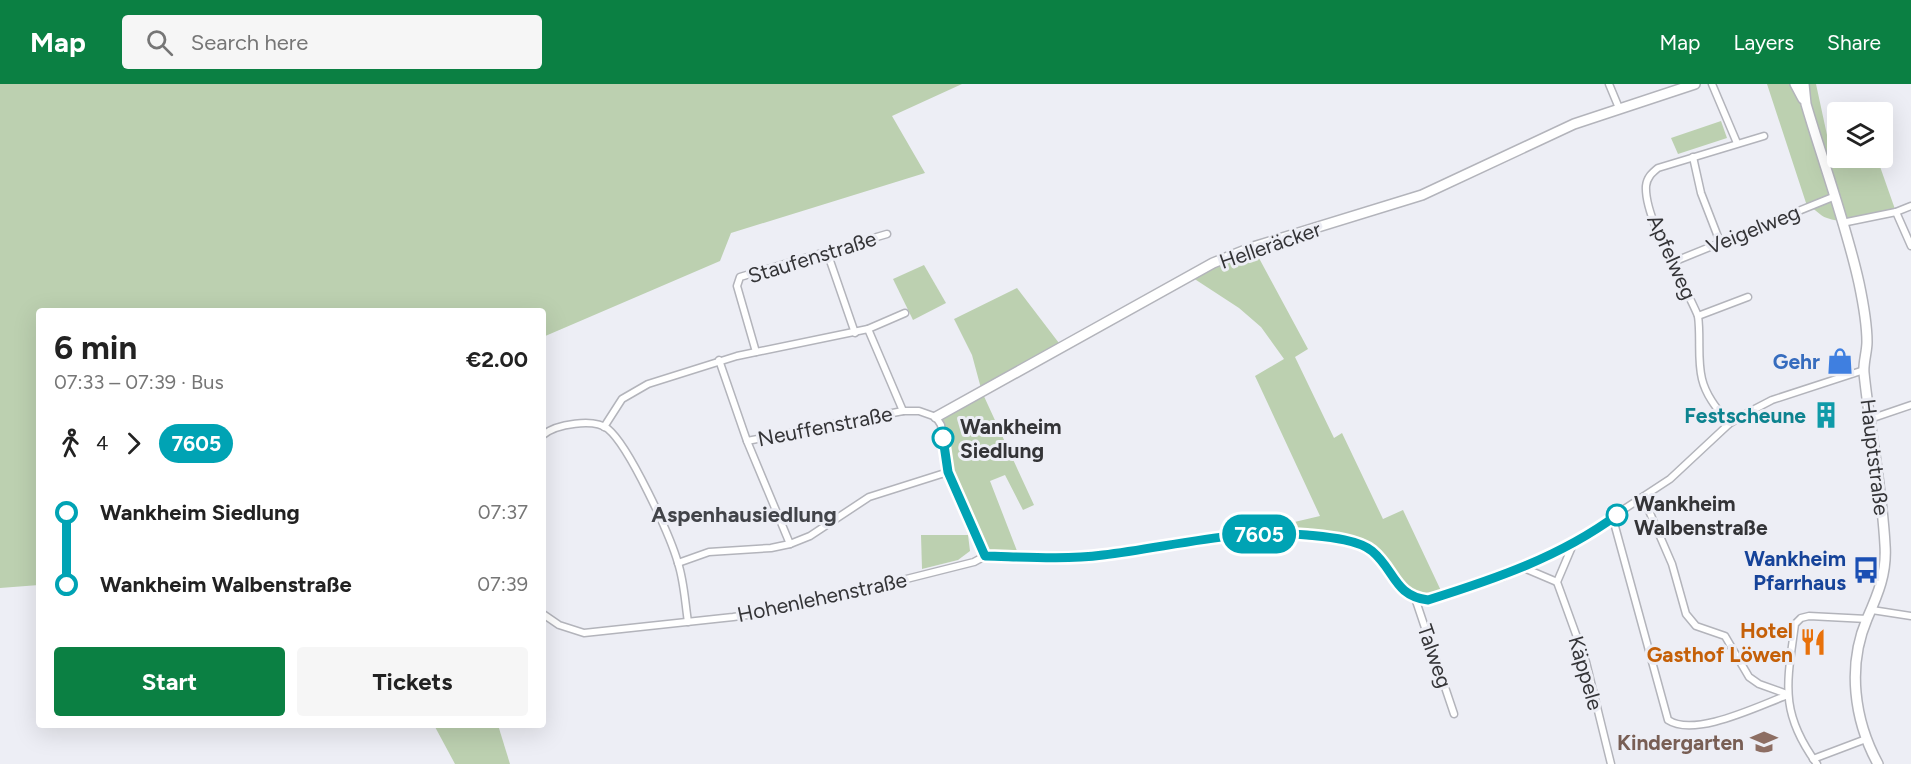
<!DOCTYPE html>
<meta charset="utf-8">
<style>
:root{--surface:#fff;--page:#f6f6f6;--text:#222;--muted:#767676;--accent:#0b8043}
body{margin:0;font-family:Figtree,sans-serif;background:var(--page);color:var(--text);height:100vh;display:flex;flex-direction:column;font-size:22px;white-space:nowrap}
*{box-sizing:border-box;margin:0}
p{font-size:20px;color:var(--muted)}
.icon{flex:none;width:33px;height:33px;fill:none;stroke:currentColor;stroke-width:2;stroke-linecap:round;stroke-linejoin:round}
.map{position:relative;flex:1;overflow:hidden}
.details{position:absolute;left:36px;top:224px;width:510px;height:420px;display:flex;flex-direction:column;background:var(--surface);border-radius:6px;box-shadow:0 6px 24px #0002}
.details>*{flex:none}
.badge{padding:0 12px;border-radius:20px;font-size:21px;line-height:39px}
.tools{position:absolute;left:1827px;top:18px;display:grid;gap:12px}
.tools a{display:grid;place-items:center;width:66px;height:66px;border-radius:6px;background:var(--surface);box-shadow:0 6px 24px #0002;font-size:30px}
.map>.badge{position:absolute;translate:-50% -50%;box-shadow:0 0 0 3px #fff}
.legs{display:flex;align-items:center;gap:9px;height:66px;padding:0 18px;font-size:20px}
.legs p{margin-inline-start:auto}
.head{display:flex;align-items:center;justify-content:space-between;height:102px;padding:0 18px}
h1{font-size:33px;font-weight:700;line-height:45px}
.cta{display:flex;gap:12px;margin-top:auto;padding:12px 18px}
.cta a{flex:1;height:69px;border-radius:6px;background:var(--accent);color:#fff;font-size:24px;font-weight:700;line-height:69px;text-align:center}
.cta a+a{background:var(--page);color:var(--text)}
ul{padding:0 18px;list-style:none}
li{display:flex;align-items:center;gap:21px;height:72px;font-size:22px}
li i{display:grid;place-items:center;width:9px;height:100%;margin:0 8px;background:currentColor}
li i::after{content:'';width:15px;height:15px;margin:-8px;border:4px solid;border-radius:50%;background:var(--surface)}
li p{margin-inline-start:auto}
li:first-child i{background:linear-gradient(#0000 50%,currentColor 0)}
li:last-child i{background:linear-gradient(currentColor 50%,#0000 0)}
header{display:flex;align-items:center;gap:36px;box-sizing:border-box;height:84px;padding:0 30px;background:var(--accent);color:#fff}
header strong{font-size:28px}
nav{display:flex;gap:33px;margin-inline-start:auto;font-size:21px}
.search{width:420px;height:54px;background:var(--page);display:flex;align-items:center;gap:15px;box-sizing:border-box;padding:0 21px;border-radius:6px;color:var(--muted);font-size:22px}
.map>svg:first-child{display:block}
.green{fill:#bcd0b0}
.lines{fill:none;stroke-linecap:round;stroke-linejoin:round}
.street-casing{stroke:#b3b4bb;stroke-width:9}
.secondary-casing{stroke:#b3b4bb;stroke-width:12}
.street{stroke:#fff;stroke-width:6}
.secondary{stroke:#fff;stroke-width:9}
.line-1-casing{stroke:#fff;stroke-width:14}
.line-1{stroke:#00a3b4;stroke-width:9}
.stop-1-dot{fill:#fff;stroke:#00a3b4;stroke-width:3}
.labels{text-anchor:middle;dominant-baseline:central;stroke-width:6;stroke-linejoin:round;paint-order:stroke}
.street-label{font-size:21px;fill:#343437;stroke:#edeef5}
.shop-label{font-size:21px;font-weight:bold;fill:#366cbe;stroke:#edeef5;text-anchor:end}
.culture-label{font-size:21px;font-weight:bold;fill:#0d838f;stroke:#edeef5;text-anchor:end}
.stop-label{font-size:21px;font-weight:bold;fill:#343437;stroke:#edeef5;text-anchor:start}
.transit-label{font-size:21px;font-weight:bold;fill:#164399;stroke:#edeef5;text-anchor:end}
.food-label{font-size:21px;font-weight:bold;fill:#c56008;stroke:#edeef5;text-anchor:end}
.education-label{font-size:21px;font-weight:bold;fill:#785e54;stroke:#edeef5;text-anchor:end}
.neighbourhood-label{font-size:22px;font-weight:bold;fill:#424449;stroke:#edeef5}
</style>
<header>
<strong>Map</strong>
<div class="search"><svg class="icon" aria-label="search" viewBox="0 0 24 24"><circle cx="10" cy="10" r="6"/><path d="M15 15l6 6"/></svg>Search here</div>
<nav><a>Map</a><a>Layers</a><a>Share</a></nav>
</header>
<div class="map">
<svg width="1911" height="680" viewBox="0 0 1911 680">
<rect width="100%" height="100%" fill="#edeef5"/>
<g class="green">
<polygon points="0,0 962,0 892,32 925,89 731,149 720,177 543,253 543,226 39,226 39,501 0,504"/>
<path d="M1767,0H1816L1827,51L1837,47L1838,74H1877L1896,128C1873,133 1849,142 1827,134C1819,132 1816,124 1807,122Z"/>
<polygon points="1721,37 1727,54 1678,70 1671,54"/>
<path d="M1253,163L1308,265L1295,273L1334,354L1342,349L1383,435L1403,426L1443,511C1395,525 1399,486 1371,467C1367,463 1359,461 1354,459C1320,447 1278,450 1243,450L1320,432L1255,292L1284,275L1261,243L1239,224L1190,192Z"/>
<polygon points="924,181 946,219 913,236 893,195"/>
<polygon points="1017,204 1062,263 982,308 1034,421 1023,426 1005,391 990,397 1019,472 985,472 948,388 936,333 982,308 972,271 954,235"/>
<polygon points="921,451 968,451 970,467 958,476 922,485"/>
<polygon points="434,641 498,641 510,680 455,680"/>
</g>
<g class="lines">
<defs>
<g id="street">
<polyline points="1609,0 1619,24"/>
<polyline points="1712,0 1737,59"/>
<polyline points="1693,73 1701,109 1720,158"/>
<polyline points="1896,128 1911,162"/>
<polyline points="1842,139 1896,128 1911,122"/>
<polyline points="827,168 855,249"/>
<polyline points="1673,178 1833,113"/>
<polyline points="1698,232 1748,213"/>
<polyline points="868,245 903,327"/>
<polyline points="756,268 737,202 740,193 887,150"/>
<polyline points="719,276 747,357 790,460"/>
<polyline points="1870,335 1911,321"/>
<path d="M1729,340C1718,326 1706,312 1702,295C1697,275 1701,253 1698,232C1685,200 1644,135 1646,102C1647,93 1652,89 1658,84L1764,52"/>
<polyline points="604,343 622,315 648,300 737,272 868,245 905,229"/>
<path d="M543,351C556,340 594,334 608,345C629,362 670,451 678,479C684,497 685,518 688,538"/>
<polyline points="747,357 903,327 919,327 936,333 941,341 948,388 985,472"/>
<polyline points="1643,413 1672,480 1686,530 1696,542 1725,552 1749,593 1759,600 1787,610"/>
<path d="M1613,435L1668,636C1695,654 1760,621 1788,611"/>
<polyline points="1574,458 1557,498 1586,578 1611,680"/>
<polyline points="985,472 1103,471 1243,450 1306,451 1351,458 1372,467 1404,508 1415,514 1428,516 1503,493 1574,458 1670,395 1729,340 1747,329 1772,316 1864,286"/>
<polyline points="678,479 709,468 771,464 790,460 810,452 869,413 948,388"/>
<polyline points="1524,484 1557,498"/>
<polyline points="1415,514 1454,630"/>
<polyline points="1872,526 1911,532"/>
<polyline points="543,530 559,541 584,549 733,533 783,526 974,478 985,472"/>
<polyline points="1813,675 1866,655"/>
<path d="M1817,680C1779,628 1787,600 1795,540L1801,534L1809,532L1867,535"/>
</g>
<g id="secondary">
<polyline points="1795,0 1803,15"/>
<path d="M1804,0L1806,20C1823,78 1846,140 1859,199C1863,218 1867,238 1867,258C1867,268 1863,279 1864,289C1870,347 1882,403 1885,461C1887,489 1878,510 1867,535C1847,582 1854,636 1878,680"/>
<polyline points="936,333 1213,179 1253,163 1422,111 1574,40 1695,0"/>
</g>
</defs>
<use href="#street" class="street-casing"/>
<use href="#secondary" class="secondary-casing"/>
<use href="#street" class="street"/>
<use href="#secondary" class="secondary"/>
</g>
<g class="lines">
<defs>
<path id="line-1" d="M943,354L948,388L985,472C1024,473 1064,476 1103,471C1171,463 1238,444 1307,451C1326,453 1357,455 1372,467C1395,486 1394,512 1428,516C1495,495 1560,473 1617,431"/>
</defs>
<use href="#line-1" class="line-1-casing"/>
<use href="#line-1" class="line-1"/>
</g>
<defs>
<symbol id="shop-bare" viewBox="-9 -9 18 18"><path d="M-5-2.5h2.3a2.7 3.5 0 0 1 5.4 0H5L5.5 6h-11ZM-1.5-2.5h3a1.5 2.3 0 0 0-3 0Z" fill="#3f7fe0" stroke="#edeef5" stroke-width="2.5" paint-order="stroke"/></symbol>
<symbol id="building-bare" viewBox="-9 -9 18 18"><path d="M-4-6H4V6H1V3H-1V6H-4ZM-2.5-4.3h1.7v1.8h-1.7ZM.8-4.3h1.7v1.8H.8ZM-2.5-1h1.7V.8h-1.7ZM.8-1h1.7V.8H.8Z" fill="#0f9aa8" stroke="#edeef5" stroke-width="2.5" paint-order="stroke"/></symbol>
<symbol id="bus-bare" viewBox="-9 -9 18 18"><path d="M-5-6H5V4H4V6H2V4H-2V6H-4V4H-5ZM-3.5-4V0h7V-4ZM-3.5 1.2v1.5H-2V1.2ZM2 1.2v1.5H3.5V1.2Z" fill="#1a4fb4" stroke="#edeef5" stroke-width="2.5" paint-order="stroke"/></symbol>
<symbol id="restaurant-bare" viewBox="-9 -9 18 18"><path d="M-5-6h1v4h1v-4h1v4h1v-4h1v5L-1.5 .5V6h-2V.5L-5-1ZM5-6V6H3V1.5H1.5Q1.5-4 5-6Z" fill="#e8710a" stroke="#edeef5" stroke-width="2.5" paint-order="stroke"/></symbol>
<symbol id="school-bare" viewBox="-9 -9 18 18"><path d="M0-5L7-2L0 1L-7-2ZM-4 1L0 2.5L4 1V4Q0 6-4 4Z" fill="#8d6e63" stroke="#edeef5" stroke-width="2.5" paint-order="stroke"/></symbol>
</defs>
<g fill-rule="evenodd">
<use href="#shop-bare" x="1821" y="258" width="38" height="38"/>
<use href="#building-bare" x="1807" y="312" width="38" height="38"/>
<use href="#bus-bare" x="1847" y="467" width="38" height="38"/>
<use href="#restaurant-bare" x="1794" y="539" width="38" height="38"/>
<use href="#school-bare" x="1745" y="639" width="38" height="38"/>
</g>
<g class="stop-1-dot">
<circle cx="943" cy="354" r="10"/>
<circle cx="1617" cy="431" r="10"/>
</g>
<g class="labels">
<g class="street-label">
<text transform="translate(1753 145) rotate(-22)">Veigelweg</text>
<text transform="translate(1270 161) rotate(-19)">Helleräcker</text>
<text transform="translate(812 173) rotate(-17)">Staufenstraße</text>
<text transform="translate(1672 173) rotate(66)">Apfelweg</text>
<text transform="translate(825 342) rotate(-11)">Neuffenstraße</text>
<text transform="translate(1875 373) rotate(83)">Hauptstraße</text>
<text transform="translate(822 513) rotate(-12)">Hohenlehenstraße</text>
<text transform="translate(1435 572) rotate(71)">Talweg</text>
<text transform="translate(1586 589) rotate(74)">Käppele</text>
</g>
<g class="shop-label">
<text x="1820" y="277">Gehr</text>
</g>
<g class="culture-label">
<text x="1806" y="331">Festscheune</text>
</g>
<g class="stop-label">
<text x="960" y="342">Wankheim<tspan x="960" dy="24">Siedlung</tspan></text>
<text x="1634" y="419">Wankheim<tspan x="1634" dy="24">Walbenstraße</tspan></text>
</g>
<g class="transit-label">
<text x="1846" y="474">Wankheim<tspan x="1846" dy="24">Pfarrhaus</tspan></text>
</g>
<g class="food-label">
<text x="1793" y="546">Hotel<tspan x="1793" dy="24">Gasthof Löwen</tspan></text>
</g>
<g class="education-label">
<text x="1744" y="658">Kindergarten</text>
</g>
<g class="neighbourhood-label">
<text x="744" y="430">Aspenhausiedlung</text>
</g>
</g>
</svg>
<div class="tools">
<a><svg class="icon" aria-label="layers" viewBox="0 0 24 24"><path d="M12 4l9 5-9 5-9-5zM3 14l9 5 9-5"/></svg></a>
</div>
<b class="badge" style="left:1259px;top:450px;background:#00a3b4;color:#fff">7605</b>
<section class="details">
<div class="head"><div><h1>6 min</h1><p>07:33 – 07:39 · Bus</p></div><b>€2.00</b></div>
<div class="legs"><svg class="icon" aria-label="walk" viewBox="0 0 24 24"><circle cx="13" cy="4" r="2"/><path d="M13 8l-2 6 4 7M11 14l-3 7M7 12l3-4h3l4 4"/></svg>4<svg class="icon" aria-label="forward" viewBox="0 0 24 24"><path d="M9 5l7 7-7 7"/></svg><b class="badge" style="background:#00a3b4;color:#fff">7605</b></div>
<ul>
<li><i style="color:#00a3b4"></i><b>Wankheim Siedlung</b><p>07:37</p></li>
<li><i style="color:#00a3b4"></i><b>Wankheim Walbenstraße</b><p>07:39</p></li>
</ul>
<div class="cta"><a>Start</a><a>Tickets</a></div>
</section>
</div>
